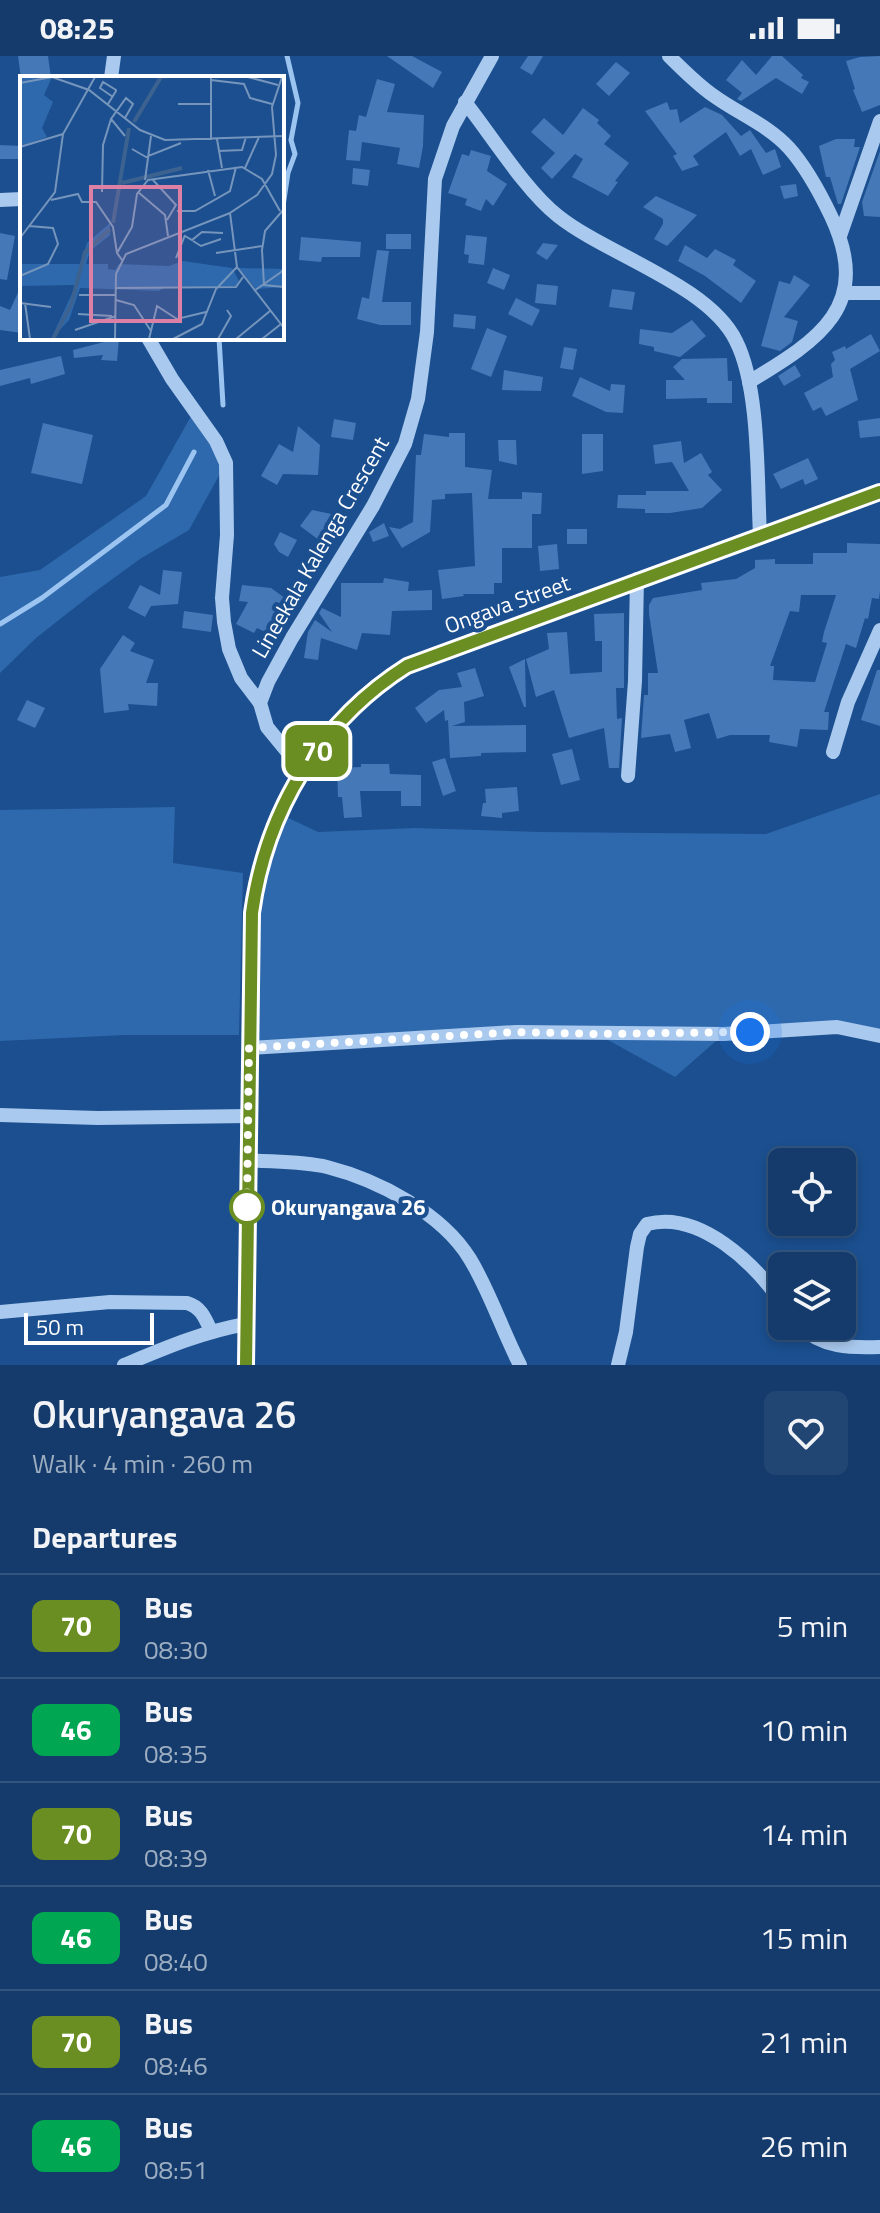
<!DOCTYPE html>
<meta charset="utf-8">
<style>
:root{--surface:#143b6b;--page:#214673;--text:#f1f3f6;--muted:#9dadc1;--line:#33557e}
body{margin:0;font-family:"Titillium Web",sans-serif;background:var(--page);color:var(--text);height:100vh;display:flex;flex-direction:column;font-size:30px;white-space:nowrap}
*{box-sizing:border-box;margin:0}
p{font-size:26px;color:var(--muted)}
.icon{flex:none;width:44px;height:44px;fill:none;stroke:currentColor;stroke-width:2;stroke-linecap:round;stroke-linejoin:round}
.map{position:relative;height:1309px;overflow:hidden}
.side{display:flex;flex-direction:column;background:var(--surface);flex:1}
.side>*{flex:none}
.badge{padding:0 16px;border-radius:12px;font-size:28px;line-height:52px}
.fabs{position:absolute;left:768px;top:1092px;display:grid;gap:16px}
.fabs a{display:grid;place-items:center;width:88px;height:88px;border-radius:12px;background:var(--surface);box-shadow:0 4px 12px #0003,0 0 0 2px var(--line);font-size:40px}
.scale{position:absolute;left:24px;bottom:20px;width:130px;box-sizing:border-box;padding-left:8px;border:4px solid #fff;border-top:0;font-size:22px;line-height:28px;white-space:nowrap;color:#fff;-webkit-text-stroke:6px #1b4f8f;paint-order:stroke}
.you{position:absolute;width:40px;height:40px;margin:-20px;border:6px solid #fff;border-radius:50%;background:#1a73e8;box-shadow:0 0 0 12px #1a73e833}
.map>.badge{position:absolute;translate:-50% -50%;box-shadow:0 0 0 4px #fff}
h2{padding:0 32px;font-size:30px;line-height:72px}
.round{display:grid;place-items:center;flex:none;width:84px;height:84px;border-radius:12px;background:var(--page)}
.summary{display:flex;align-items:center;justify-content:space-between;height:136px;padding:0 32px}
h1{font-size:38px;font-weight:600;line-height:60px}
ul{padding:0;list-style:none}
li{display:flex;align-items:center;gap:24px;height:104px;padding:0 32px;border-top:2px solid var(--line)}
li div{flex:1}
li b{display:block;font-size:30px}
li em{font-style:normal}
li .badge{min-width:88px;font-weight:700;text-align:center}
.status{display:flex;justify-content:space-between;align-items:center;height:56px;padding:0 40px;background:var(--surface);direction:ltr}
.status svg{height:22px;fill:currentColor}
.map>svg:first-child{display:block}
.green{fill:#2e69ad}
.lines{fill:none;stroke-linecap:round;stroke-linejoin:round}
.stream{stroke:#9cc4f0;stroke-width:5}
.building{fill:#4478b7;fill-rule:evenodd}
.minor{stroke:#a9c9ee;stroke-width:14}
.line-casing{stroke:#fff;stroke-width:18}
.line{stroke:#6b8e23;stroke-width:12}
.walk{stroke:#fff;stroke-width:8;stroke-dasharray:0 14.4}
.stop-dot{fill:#fff;stroke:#6b8e23;stroke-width:4}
.labels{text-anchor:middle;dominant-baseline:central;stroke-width:8;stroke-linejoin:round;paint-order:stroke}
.street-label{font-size:22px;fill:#fff;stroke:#1b4f8f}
.stop-label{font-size:22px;font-weight:bold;fill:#fff;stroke:#1b4f8f;text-anchor:start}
.inset-river{fill:none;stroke:#3c6290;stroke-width:4}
.inset-road{fill:none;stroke:#7695bc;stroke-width:2}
.view{fill:#dd80a5;fill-opacity:0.15;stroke:#dd80a5;stroke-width:4}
.inset-edge{fill:none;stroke:#fff;stroke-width:4}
</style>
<div class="status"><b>08:25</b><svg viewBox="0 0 49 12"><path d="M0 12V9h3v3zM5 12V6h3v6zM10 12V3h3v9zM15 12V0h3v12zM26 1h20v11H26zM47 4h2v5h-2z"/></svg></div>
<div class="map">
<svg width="880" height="1309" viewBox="0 0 880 1309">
<rect width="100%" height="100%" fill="#1b4f8f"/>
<g class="green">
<polygon points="194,355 226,407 189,474 140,503 92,538 36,582 0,617 0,521 40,514 146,440"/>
<polygon points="880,738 880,980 837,971 724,978 675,1021 597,978 249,992 252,857 280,758 318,776 415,772 540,776 766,778"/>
<polygon points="175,751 173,807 243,817 239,979 125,979 0,985 0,754"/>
</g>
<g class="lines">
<g class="stream">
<polyline points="282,157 288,117 295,98 291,84 298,47 287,0"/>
<polyline points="219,282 223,349"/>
<polyline points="0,568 42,542 166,449 194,396"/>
</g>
</g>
<g class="building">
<polygon points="18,0 48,0 51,22 21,22"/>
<polygon points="387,0 412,0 442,16 433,32"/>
<polygon points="528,0 543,0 532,19 520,12"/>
<polygon points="772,0 782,0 803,19 801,22 809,26 802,38 776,22 741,45 737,43 742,37 726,24 742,4 756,19"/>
<polygon points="880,0 880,49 862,56 853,34 855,33 846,5 860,1"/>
<polygon points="616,6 630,17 609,40 596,28"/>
<polygon points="377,23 395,28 387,56 424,59 423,90 419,112 397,108 400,92 362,86 360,105 346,104 349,74 356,75 359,59 366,61"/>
<polygon points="667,46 670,54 677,53 680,67 705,51 722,59 741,80 750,74 766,97 775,93 781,111 763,119 751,93 740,100 726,76 693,100 699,109 682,115 673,100 677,98 645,55"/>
<polygon points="583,52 599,64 597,67 611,80 604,88 629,107 615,125 618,126 608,140 572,121 583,103 575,98 552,123 541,112 555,97 531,76 544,62 563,79"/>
<polygon points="836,83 855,83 854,91 860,91 841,148 838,148 830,121 826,121 819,90"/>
<polygon points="0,89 22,90 22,103 0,103"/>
<polygon points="471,94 491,100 487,115 507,128 493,150 486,143 481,155 465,149 467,143 448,137 462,98 469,100"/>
<polygon points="880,95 880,161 864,160 862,146"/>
<polygon points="353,112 370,114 368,130 352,128"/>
<polygon points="796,128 798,140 784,143 780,130"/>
<polygon points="656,140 697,159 667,190 654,183 663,168 663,163 643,151"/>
<polygon points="0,177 15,180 7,224 0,223"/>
<rect x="386" y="178" width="25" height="15"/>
<polygon points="466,179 487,181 484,209 468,207 469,199 464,198"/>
<polygon points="301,181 361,186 360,201 322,201 321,206 299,204"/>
<polygon points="543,187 558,189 547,204 536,197"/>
<polygon points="685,189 707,202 715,193 736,204 733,209 756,225 741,247 705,220 678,205"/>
<polygon points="377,194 389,195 382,246 411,246 411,269 380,269 357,263 362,241 369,243"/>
<polygon points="493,212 510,219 504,234 487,227"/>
<polygon points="794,219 810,229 784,261 798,265 792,286 780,295 761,290 779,225 790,228"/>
<polygon points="22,228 22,277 0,274 0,250 10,254"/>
<polygon points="537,228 558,230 556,249 535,247"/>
<polygon points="612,233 635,236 632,254 609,251"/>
<polygon points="516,242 540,254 532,270 508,258"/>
<polygon points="454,258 476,260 475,273 453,271"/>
<polygon points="692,264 706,280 680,301 654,295 654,291 639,288 640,273 672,277"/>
<polygon points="487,272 507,280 491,321 471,313"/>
<polygon points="871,278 880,295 850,313 858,344 826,360 821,351 813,355 804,337 833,321 831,308 835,304 832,296 845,290 846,293"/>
<polygon points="119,282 117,305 101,304 103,299 74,302 73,294 104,286 104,283"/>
<polygon points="564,291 577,293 573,314 560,312"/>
<polygon points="61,300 65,318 31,328 30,322 0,330 0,314"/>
<polygon points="727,302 728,325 732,325 732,347 707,347 707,342 666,343 666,324 685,324 673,311 682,303"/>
<polygon points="795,309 801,320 784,330 778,320"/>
<polygon points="504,314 543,321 541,335 502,334"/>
<polygon points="580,321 610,335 611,328 625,329 623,357 606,356 572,340"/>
<polygon points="880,362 880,380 860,382 858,365"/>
<polygon points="334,363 356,367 353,384 331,381"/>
<polygon points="43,367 93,379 82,428 31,417"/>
<polygon points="298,370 320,389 318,419 283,418 277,429 261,420 279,388 293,396"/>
<polygon points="449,377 465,377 465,411 492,414 488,443 522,443 522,436 542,437 541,458 532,458 532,492 502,492 502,527 494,527 494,538 463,538 464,540 442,543 438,514 475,510 472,437 445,438 445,443 432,444 430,476 402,492 389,471 400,473 413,466 416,399 421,399 424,378 449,381"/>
<polygon points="582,378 603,378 603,415 582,418"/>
<polygon points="498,384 516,384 517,409 499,405"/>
<polygon points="681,385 684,407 701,397 712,416 708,419 722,434 702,452 670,457 645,457 645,453 617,452 618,439 646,439 646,435 689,435 672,406 655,408 653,389"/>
<polygon points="808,402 818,423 805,429 803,423 781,433 773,418"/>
<polygon points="312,454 336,459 319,484 300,470"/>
<polygon points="384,467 389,480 373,486 369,476"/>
<rect x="567" y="473" width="20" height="15"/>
<polygon points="280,476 297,484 288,501 279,496 274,488"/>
<path d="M847,487L880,488V535L879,543L872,542L868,563L865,562L856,592L846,588L824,656H829L828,674L800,673L797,691L769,686L770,679H730L717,683L709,657L684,664L691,692L675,696L670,678L641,682L644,639H648V617H658L649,558V549L653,542L702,534L701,527L736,523L755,512V504L775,503V508H813V497H847ZM801,539H836L824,576L822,586L827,587L815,626L773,624L774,610H770L790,555L799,556Z"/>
<polygon points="557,488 559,513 540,515 538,490"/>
<polygon points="163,514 182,516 178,548 151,550 145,561 128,552 140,529 160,539"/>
<polygon points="384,522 409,526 408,535 432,534 432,554 392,555 390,579 362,577 357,594 321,582 318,604 304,602 308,576 315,564 332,576 319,557 322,552 341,561 341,527 383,527"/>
<polygon points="242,529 271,532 292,547 271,579 257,572 254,577 236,568 248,546 239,545"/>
<polygon points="184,555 213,559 211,576 182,572"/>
<polygon points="624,557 624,632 616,632 617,663 622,662 619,712 609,712 604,672 569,682 554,634 536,641 526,603 549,593 547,577 567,576 570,618 602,616 602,585 595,585 594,558"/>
<polygon points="123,579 135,587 130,595 154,604 146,627 158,627 157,650 128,648 129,654 104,657 100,613"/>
<polygon points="525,603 526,651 524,651 509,611"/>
<polygon points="475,612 484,640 464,646 465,666 452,670 526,669 526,696 481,697 481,700 450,702 448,664 445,665 444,654 426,667 415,652 439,634 462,631 457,617"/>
<polygon points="877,614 880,614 880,670 861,664"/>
<polygon points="27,644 45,652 35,672 17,664"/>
<polygon points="572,693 580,724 561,729 552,698"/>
<polygon points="445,702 456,735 443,740 432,706"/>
<polygon points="361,708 389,708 390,718 421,719 421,750 401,750 401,735 360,735 362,761 344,762 342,741 338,741 337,712 361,711"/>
<polygon points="517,731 519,755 502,757 502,762 481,760 483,747 486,747 485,733"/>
</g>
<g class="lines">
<g class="minor">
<path d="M669,0C683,14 698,29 714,40C739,58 768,69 789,92C806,111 820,137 831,160C873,250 820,283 749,326"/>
<polyline points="111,22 114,0"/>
<path d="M465,46C492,80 525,134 558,160C607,199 709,229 736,285C760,332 757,425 760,479"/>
<polyline points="0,144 22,143"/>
<polyline points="840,180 880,65"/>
<polyline points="845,237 880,237"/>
<polyline points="148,282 172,323 216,385 226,407 227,479 222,542 224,566 229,593 241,622 260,647"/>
<polyline points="833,696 848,646 880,574"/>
<polyline points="303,715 267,671 260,647 268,626 292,582 373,450 405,388 418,343 427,276 435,123 453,70 492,0"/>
<polyline points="628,720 635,625 637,523"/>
<polyline points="249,992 516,976 724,978 837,971 880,980"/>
<polyline points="0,1059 98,1062 249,1060"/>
<path d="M247,1104C273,1106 302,1105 327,1111C378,1124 442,1157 470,1203C490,1236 502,1274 520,1309"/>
<path d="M0,1256L110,1246L187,1247C201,1251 205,1262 211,1275"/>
<path d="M800,1270C822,1292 851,1292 880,1291"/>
<path d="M124,1309C165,1292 202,1276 246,1268"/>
<path d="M246,1309L252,857C265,755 321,665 407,610L880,436"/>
<path d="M618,1309L626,1276L637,1191L640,1178L647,1168C700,1154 755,1208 782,1247"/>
</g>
</g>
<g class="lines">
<defs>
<path id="line" d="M246,1309L252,857C266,755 320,665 407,610L880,436"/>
</defs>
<use href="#line" class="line-casing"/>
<use href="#line" class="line"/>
<polyline class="walk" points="247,1151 249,992 516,976 597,978 750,976"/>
</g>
<circle class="stop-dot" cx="247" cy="1151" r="16"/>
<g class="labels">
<g class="street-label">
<text transform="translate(320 491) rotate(-60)">Lineekala Kalenga Crescent</text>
<text transform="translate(507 548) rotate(-20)">Ongava Street</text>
</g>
<g class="stop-label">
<text x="271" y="1151">Okuryangava 26</text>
</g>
</g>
<g transform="translate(20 20)">
<rect width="264" height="264" fill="#1b4f8f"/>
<path d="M0,1H32L24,19L33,26L22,52L27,61L0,71ZM90,147V159L70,175L66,188H88V193L95,194L99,188L149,190L163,185L212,192L219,205L216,210L145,211L139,215L60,212L49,244L31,263L56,209L0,210V188H60L67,167ZM219,192L264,193V211L236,213Z" fill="#2e69ad"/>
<path class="inset-river" d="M114,46L141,1M102,107L162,92M93,147L109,52M33,263L51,229L65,176L90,153"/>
<path class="inset-road" d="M191,1V64M228,1L258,9M262,1L252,31L256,79L252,98L237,119L210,137L217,191L264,252M191,4L224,8L230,22L252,28M0,7L32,1L69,14L120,54L145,64L264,60M88,28L96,15V14L83,6L80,12L93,21M158,28H191M105,60L91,43L106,22L113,28L105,42M197,63L202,92M0,71L43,58M112,73L126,81L161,67M198,75L222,74L226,61M225,92L239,61M188,94L195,120M125,104L131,60M133,104L156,129L147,144M82,116L83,69L91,43M118,116L145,139L148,160M31,124L58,118L62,126H76L93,151L97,177M264,133L245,155L242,174L244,209L264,211M157,135H175L210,115L216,91M165,160L172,164L182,156L203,157M0,162L35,116L43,58L75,1M173,165L181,170L201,163M196,177L242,170M156,182L165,159M102,184L97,177L112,151L117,118L128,104L222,91L242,103L260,135M0,200L28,188L38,168L33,152L9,150M96,212L216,211L223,201M234,215L264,194M59,219H96M96,224L114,229L131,255M0,227L31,231M5,227L10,263M58,238L92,240M55,254L96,240M95,263L96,198L106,178L210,137M129,263L137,230L157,243L186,236M153,263L182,248L196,213L217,191M198,263L211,240L207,234M216,263L250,235M242,263L261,248"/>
<path class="view" d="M71,111H160V245H71Z"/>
<rect width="264" height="264" class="inset-edge"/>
</g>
</svg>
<div class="fabs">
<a><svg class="icon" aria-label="locate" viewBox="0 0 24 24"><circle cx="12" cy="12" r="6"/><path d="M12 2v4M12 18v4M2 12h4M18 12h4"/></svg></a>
<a><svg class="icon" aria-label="layers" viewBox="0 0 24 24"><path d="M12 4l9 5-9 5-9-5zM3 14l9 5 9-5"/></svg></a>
</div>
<div class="scale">50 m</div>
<div class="you" style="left:750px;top:976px"></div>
<b class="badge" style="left:317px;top:695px;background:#6b8e23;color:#fff">70</b>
</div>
<section class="side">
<div class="summary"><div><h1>Okuryangava 26</h1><p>Walk · 4 min · 260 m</p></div><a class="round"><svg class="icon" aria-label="heart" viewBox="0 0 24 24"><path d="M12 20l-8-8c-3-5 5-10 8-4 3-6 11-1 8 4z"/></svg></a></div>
<h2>Departures</h2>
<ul>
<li><span class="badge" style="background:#6b8e23;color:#fff">70</span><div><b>Bus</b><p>08:30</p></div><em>5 min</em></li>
<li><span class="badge" style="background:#00a651;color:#fff">46</span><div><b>Bus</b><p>08:35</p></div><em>10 min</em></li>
<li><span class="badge" style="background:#6b8e23;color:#fff">70</span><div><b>Bus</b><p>08:39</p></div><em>14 min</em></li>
<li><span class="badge" style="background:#00a651;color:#fff">46</span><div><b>Bus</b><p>08:40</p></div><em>15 min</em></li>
<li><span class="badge" style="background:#6b8e23;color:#fff">70</span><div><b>Bus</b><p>08:46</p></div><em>21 min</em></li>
<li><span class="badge" style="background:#00a651;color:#fff">46</span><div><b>Bus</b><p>08:51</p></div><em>26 min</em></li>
</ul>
</section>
